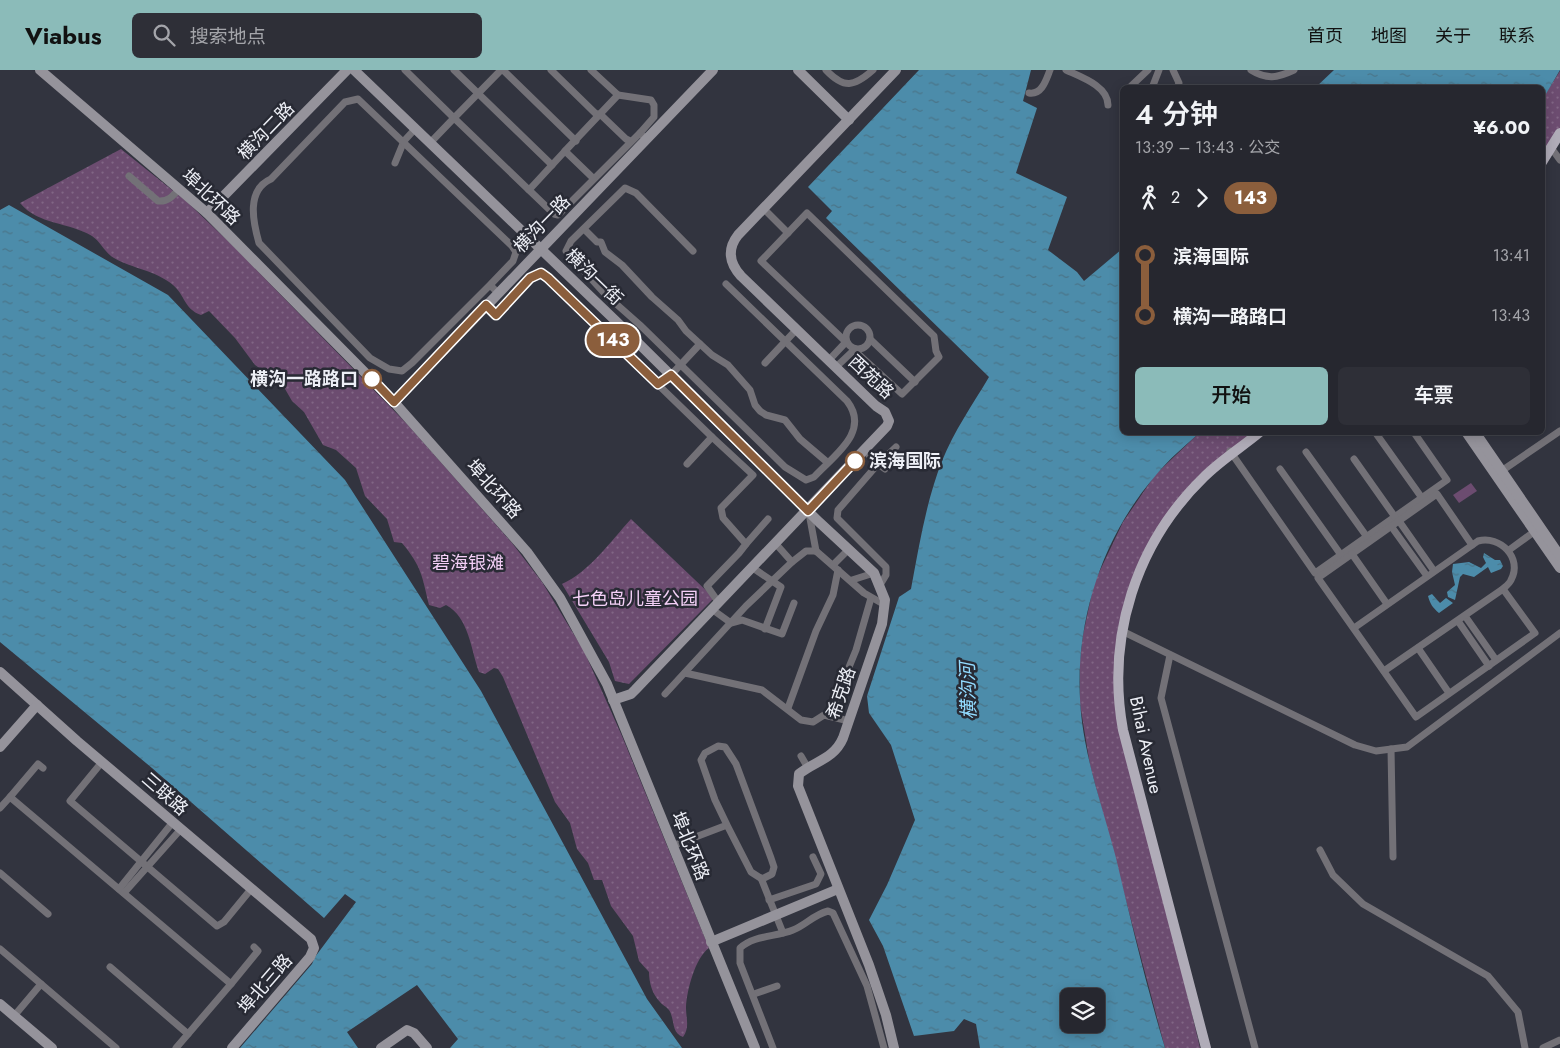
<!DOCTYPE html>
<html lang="zh">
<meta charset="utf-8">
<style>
:root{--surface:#26272f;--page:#2e2f37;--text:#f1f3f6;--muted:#a4a5aa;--line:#42444b;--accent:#8bbbb9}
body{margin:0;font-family:Jost,"Noto Sans SC",sans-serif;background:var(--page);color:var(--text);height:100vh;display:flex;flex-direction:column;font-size:19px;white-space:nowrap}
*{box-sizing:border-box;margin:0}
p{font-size:16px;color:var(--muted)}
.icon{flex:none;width:28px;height:28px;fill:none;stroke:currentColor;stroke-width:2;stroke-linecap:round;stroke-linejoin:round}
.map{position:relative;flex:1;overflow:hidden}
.details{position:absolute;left:1120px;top:15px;width:425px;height:350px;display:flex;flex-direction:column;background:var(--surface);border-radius:8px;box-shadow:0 2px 12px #0003,0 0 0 1px var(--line)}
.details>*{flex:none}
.badge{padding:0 10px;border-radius:16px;font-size:18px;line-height:32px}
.controls{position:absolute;left:1060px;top:918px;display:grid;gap:10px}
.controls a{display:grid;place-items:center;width:45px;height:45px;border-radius:8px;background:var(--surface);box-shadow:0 2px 12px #0003,0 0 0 1px var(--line);font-size:25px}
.map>.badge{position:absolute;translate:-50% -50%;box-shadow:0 0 0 2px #fff}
.legs{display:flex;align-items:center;gap:8px;height:55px;padding:0 15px;font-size:16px}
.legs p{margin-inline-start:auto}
.head{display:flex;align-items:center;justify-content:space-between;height:85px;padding:0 15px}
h1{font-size:28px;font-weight:600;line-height:38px}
.action{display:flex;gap:10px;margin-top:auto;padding:10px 15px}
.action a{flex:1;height:58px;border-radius:8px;background:var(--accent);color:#111;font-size:20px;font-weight:600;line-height:58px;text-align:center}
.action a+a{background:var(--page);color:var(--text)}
ul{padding:0 15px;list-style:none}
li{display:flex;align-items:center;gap:18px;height:60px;font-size:19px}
li i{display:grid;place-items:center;width:8px;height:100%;margin:0 6px;background:currentColor}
li i::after{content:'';width:12px;height:12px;margin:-6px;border:4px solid;border-radius:50%;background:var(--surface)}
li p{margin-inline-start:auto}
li:first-child i{background:linear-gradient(#0000 50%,currentColor 0)}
li:last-child i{background:linear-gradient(currentColor 50%,#0000 0)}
header{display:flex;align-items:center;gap:30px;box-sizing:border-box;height:70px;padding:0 25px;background:var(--accent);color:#111}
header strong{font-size:24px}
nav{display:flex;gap:28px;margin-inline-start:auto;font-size:18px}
.search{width:350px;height:45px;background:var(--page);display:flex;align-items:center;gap:12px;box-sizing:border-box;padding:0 18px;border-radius:8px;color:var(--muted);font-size:19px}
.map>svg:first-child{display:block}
.park{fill:url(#park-dots)}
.garden{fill:#6c4c70}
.water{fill:url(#water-ripples);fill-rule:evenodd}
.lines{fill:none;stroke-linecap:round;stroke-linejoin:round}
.street{stroke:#737177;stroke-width:7}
.secondary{stroke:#95939b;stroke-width:10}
.primary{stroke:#b0acb8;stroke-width:10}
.line-1-casing{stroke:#fff;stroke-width:11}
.line-1{stroke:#8b5e3c;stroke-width:8}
.stop-1-dot{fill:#fff;stroke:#8b5e3c;stroke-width:2.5}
.labels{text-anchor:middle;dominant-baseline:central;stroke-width:5;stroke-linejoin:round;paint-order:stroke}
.street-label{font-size:18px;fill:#edeff6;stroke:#282a34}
.stop-label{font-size:18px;font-weight:bold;fill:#edeff6;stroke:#282a34;text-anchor:end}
.park-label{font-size:18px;fill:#f4d0f7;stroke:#282a34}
.water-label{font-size:19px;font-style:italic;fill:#92dbff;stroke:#282a34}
</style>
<header>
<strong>Viabus</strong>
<div class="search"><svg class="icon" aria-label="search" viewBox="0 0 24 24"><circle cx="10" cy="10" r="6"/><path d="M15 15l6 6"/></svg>搜索地点</div>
<nav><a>首页</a><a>地图</a><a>关于</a><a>联系</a></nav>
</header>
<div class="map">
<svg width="1560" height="978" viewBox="0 0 1560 978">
<defs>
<pattern id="park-dots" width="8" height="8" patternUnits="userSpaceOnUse" patternTransform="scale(1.25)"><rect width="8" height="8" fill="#6c4c70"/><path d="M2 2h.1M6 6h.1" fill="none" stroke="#816685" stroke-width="1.8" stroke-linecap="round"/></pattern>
<pattern id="water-ripples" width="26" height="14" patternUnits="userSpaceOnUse" patternTransform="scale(1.25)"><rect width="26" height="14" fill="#4c8caa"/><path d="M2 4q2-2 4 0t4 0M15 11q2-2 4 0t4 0" fill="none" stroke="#4a7488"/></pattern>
</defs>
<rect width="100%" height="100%" fill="#32343f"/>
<g class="park">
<polygon points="1560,1 1560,62 1542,91 1542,29"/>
<path d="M121,79L187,132L231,174L407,354L512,473L542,512L584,581L622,666L709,878C695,888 687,920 686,937C686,949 690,957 683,967C671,963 675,949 669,940C666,936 662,935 660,932C652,924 649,912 649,902L639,891L633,866L611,836L602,810H594L588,793L577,779L570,753L555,732L503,607L498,599L494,598L485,604L479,602C471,580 469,547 446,535L440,538L429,535C422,506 422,497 402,473L394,472L387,449L365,426L356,398L336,380L323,375L304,342L292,331L281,312L255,295L235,268L209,241L201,245C184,239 185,225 173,215C155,200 133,199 114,188C105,183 101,172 92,166C69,152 38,155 20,133Z"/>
<polygon points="1199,363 1261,363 1177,432 1141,488 1114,614 1200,978 1165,978 1090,695 1080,634 1080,590 1083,565 1094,513 1123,452 1155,405"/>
<path d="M631,449L714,528L629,614L615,611L609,592L562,514C589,502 611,471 631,449Z"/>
</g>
<polygon class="garden" points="1471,413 1477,421 1459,433 1453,425"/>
<g class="water">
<path d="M919,0H1031L1023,31L1037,38L1016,103L1067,127L1048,180L1077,202L1084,211L1122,179V362L1199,363C1184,377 1169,389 1156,405C1098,472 1071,563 1082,652C1088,698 1104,742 1116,788C1131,851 1146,915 1165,978H980L976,954L964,949L954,961L914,966L883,876L869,850L887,815L915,750L891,675L869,643L867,626L899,527L911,519C919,476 926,432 942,391C954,361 973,334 989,307L826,148L832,141L808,117ZM1096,926V954H1069V926Z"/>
<polygon points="1334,0 1560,0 1543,29 1542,18 1316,17"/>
<polygon points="9,135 168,225 345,410 481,621 647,929 682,978 450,978 458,969 417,915 347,962 358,978 240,978 312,894 315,887 356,832 345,824 324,848 152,698 0,572 0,140"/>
<polygon points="1484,483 1495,490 1500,490 1503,496 1501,499 1491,503 1488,497 1474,507 1463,504 1460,507 1455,530 1448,527 1447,522 1455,515 1452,502 1453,494 1469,492 1481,498 1486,493 1483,487"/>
<path d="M1432,524L1440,533L1446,528L1453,533L1439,543C1433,538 1430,534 1428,526Z"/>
</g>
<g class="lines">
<g class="street">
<polyline points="405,0 454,48 501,0"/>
<polyline points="454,0 552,95"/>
<polyline points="503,0 576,71"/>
<polyline points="551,0 595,43 601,45 626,69 630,71"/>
<polyline points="591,0 618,25 651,30 654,35 654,47 640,63 643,66"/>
<path d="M826,0C844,19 854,17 873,0"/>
<path d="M1066,0C1081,7 1108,16 1108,35"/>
<polyline points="1173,0 1179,13 1177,18"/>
<path d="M1251,0C1267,10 1277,8 1294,0"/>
<polyline points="1129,18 1148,0"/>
<polyline points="1152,18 1159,0"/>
<path d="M1029,23C1042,25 1046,10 1050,0"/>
<polyline points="430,73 454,48 554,144 558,145 640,63"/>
<polyline points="1552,79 1560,90"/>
<polyline points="395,93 404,71 415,59"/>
<path d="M129,106L158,131C168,132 173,126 179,119"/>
<polyline points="593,108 565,81 618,25"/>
<polyline points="529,120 565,81"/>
<polyline points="763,138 788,163"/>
<polyline points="584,159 597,172 601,172 605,182 622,195 652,227 678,250 686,261 712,285 728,295 750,320 755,335 760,341 766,345 785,350 800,369 827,392"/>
<path d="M693,181L636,123L625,118L571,171L566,181L605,224L640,255L785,397L806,410L814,407C833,386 871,362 847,331L726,214"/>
<path d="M490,215L513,191L516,182L512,176L358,29L345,32L271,109C246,120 253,152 259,173L370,288L389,299L402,301L412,293L490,215L498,223"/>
<polyline points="486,235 496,245 537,204 545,205 712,367"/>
<circle cx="858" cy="267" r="12"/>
<polyline points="871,270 915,312"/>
<polyline points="829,290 846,272 761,191 807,143 934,266 936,281 939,287 902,324 854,280 836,297"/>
<polyline points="765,293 797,259"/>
<polyline points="658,314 671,305 700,274"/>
<polyline points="1375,362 1422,428"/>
<polyline points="865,381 878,394 838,440 837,448 886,497 886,505 880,515"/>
<polyline points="1230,381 1315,503 1447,410 1415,364"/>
<polyline points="1306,382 1367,467"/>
<polyline points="1354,389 1395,447"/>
<polyline points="687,394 712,367 753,405 721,438 723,448 746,474 739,483 707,516 719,533"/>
<polyline points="885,399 878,394 896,377"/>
<polyline points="1280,399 1341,485"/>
<polyline points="1500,402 1560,361"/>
<polyline points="809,443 816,481"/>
<polyline points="1399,451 1434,501"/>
<polyline points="1391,456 1427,506"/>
<polyline points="746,474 768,449"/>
<polyline points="1472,475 1437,424 1318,508 1416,647 1535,563 1503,519"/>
<polyline points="1509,480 1538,459"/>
<polyline points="1352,484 1387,534"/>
<polyline points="792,492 806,481 816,481 864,523 885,535"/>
<polyline points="833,495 848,480"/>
<polyline points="753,498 781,517 765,559"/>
<polyline points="852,510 874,503"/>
<polyline points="713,540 731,553 742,550 782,564 794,533"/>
<polyline points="1465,546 1496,590"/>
<polyline points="1458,551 1489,596"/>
<path d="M1354,558L1478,471C1500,465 1523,488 1511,510C1510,513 1505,517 1503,519L1384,601"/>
<polyline points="1122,561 1355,675 1376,681 1407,677 1560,563"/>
<polyline points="1418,578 1449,623"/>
<polyline points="1170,585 1161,628 1255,978"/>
<polyline points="685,603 762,620 801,650 813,652 824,645 849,651"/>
<polyline points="665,624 746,536 792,492 776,474"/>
<polyline points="788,638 816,561 833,525 838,500"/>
<polyline points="829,646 856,580 871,528"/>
<polyline points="1391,679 1393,787"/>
<polyline points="801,686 808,698"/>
<polyline points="102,692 70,731 217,856 224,852 252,818"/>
<polyline points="43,698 38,694 10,727 231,914 176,978"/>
<polyline points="0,738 10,727"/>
<polyline points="672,776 727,755 715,730 701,690 705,683 718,676 725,677 736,694 771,788 774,797 772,804 762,809 751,802 727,755"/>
<polyline points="1320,780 1333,805 1363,834 1488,906 1518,942 1525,978"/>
<polyline points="0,803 48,844"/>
<polyline points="761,808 783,863"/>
<polyline points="119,819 173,752"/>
<polyline points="124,823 181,759"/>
<polyline points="769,830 816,814 821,804 813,787"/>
<polyline points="0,879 116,978"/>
<polyline points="110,897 188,964"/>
<polyline points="231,914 258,881 254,877"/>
<polyline points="754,924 777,916"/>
<polyline points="14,946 41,914"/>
<path d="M773,978L740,893V878C754,865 776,867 793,860C806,855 813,845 828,841L833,843L867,916L884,978"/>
<polyline points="1543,978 1560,970"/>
</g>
<g class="secondary">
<polyline points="40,0 207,143 394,332 527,482 560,528 607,614 755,978"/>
<path d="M354,0L620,255L819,452L874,503L885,530L882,554L843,668C834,689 815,691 799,704L798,716L869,895L886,945L894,978"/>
<polyline points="798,0 849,50"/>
<polyline points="207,143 347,0"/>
<polyline points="394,332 713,0"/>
<polyline points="1466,362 1560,498"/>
<polyline points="1475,362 1560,486"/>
<polyline points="0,602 77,671 311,869 314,878 310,887 232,978"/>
<path d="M613,630L631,624L635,620L887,356L889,351L885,342L876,336L741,206C729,193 727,179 738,165L896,0"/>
<polyline points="0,677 37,635"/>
<polyline points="711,872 838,819"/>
<polyline points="0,934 52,978"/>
<polyline points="381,978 407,960 414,963 427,978"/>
</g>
<g class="primary">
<polyline points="1542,92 1560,63"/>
<path d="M1206,978L1123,660C1106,567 1136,473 1204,407C1221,390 1242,377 1260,362"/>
</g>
</g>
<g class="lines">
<defs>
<polyline id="line-1" points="372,309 394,332 486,235 496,245 530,208 541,203 548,208 658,314 671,305 808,441 855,391"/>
</defs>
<use href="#line-1" class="line-1-casing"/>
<use href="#line-1" class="line-1"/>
</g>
<g class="stop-1-dot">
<circle cx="372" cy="309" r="9"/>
<circle cx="855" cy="391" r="9"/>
</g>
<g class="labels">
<g class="street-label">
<text transform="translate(266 61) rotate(-46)">横沟二路</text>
<text transform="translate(211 127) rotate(43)">埠北环路</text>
<text transform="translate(542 154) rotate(-46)">横沟一路</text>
<text transform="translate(594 207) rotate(44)">横沟一街</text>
<text transform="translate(871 307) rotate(43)">西苑路</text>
<text transform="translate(494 419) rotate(48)">埠北环路</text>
<text transform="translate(841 623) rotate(-71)">希克路</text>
<text transform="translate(1146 675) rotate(78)">Bihai Avenue</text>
<text transform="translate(165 724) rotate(41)">三联路</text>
<text transform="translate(690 776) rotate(68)">埠北环路</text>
<text transform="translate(265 914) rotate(-49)">埠北三路</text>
</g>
<g class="stop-label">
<text x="358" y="309">横沟一路路口</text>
<text x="869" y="391" text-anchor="start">滨海国际</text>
</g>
<g class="park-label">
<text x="468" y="493">碧海银滩</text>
<text x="635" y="529">七色岛儿童公园</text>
</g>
<g class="water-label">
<text transform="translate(968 621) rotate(-92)">横沟河</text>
</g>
</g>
</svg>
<div class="controls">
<a><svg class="icon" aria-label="layers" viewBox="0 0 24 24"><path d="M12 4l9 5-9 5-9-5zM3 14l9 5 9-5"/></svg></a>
</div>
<b class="badge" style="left:613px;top:270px;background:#8b5e3c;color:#fff">143</b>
<section class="details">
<div class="head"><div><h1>4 分钟</h1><p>13:39 – 13:43 · 公交</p></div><b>¥6.00</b></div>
<div class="legs"><svg class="icon" aria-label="walk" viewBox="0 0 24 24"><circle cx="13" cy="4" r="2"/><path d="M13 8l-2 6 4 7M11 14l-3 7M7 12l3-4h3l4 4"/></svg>2<svg class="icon" aria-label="forward" viewBox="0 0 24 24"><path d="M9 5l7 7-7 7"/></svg><b class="badge" style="background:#8b5e3c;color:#fff">143</b></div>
<ul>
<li><i style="color:#8b5e3c"></i><b>滨海国际</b><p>13:41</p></li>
<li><i style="color:#8b5e3c"></i><b>横沟一路路口</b><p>13:43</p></li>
</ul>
<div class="action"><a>开始</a><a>车票</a></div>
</section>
</div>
